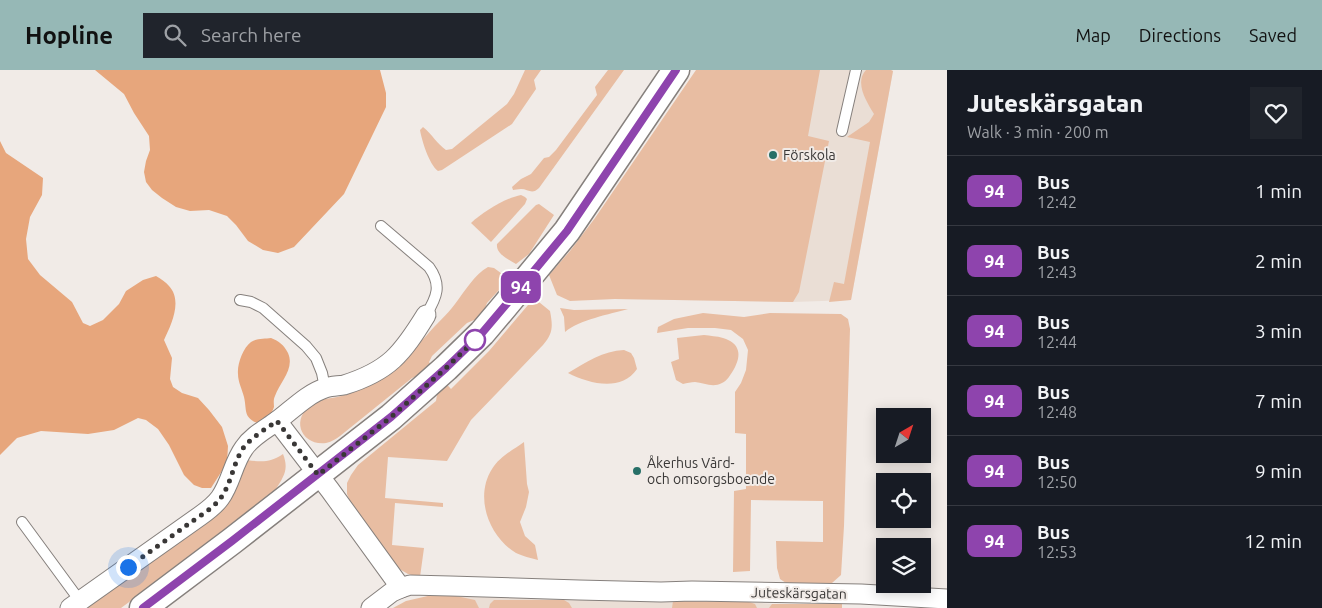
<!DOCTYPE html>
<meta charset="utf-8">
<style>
:root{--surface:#171b24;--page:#20242c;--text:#f1f3f6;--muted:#9ea1a6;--line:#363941;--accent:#96b8b6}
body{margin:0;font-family:Ubuntu,sans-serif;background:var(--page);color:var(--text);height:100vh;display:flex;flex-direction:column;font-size:19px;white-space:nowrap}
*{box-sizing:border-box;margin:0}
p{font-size:16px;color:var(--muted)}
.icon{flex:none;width:28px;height:28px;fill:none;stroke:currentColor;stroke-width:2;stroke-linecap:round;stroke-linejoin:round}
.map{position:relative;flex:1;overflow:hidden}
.panel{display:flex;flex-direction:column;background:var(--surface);width:375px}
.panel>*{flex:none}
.badge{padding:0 10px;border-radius:8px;font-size:18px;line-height:32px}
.needle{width:32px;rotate:39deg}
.tools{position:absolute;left:876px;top:338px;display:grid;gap:10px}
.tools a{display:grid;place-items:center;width:55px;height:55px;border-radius:0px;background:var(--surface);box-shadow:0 2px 12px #0003;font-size:25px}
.you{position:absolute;width:25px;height:25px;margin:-12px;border:4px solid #fff;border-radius:50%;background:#1a73e8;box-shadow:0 0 0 8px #1a73e833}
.map>.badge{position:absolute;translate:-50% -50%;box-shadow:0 0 0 2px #fff}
.round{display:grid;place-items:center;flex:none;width:52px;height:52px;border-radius:0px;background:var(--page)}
.overview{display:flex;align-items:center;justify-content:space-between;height:85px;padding:0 20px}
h1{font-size:24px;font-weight:800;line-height:38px}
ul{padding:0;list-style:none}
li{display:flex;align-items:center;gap:15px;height:70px;padding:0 20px;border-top:1px solid var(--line)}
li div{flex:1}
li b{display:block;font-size:19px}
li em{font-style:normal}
li .badge{min-width:55px;font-weight:700;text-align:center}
header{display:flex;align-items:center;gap:30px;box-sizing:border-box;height:70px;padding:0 25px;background:var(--accent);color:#111}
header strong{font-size:24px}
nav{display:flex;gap:28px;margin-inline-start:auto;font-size:18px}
.search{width:350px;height:45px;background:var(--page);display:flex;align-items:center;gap:12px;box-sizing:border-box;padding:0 18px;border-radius:0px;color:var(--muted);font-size:19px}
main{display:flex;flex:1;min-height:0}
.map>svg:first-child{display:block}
.built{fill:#eaded5}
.green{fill:#e8bda2}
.forest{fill:#e7a67c}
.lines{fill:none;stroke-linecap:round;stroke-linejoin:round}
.lane-casing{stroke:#86807d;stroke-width:12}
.street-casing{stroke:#86807d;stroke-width:21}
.secondary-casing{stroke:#86807d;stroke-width:29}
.lane{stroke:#fff;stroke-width:10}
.street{stroke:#fff;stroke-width:19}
.secondary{stroke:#fff;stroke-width:26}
.line-casing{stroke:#fff;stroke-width:11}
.line{stroke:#8e44ad;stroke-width:8}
.walk{stroke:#393736;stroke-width:5;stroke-dasharray:0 9}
.poi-dot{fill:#276f67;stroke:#f1ebe7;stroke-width:2}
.stop-dot{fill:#fff;stroke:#8e44ad;stroke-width:2.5}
.labels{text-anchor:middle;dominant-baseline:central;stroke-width:4;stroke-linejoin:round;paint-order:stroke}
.poi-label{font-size:14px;fill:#393736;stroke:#f1ebe7;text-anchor:start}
.street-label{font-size:14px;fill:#393736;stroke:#f1ebe7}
</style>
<header>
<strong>Hopline</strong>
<div class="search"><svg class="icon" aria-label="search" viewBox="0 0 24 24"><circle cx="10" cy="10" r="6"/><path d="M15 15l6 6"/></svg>Search here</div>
<nav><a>Map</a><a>Directions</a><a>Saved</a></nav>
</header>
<main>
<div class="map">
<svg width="947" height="538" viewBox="0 0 947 538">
<rect width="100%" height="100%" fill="#f1ebe7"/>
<g class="built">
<polygon points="724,0 886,0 893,1 851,230 793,232 615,229"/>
<polygon points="432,525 673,531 749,532 772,534 842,534 842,538 396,538"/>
</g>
<g class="green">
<path d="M525,0H541L534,10L536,19L512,54L442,100L438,101C429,94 422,71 420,60L423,57C432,64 437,74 446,80L452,79L507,34L514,24Z"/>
<path d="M608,0H624L539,118C532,125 528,119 521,119C518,119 515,120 513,120L512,117L521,109L531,104L544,88L549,87L556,80L597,25L595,17Z"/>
<polygon points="696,0 820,0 808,66 829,71 799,222 793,232 615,229 570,231 557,225 549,205 570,181 595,148"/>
<path d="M866,0H891L893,1L851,230L829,232L834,212L844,214L870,72L847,67L869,52L874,44C867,32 854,13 866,0Z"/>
<path d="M521,125L525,127L527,129L525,134L491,172L471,153C483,142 505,128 521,125Z"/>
<path d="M539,134L554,145L529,184L516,194C508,189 496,184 497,174L536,135Z"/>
<path d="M488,197L494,198L509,209L487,233L479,255L474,250L467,253L432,286L429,292L435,301C426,308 422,304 412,308L340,366C336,369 331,372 326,373C301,376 290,349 312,334C320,328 331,329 341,326C364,318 385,306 404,290C412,283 419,273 427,265C436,254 447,245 455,234C465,221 474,205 488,197Z"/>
<path d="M534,228L550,241C553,257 553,263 543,275L471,350L447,391L388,387L385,428L443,433V437L395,433L392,475L424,478L420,507L408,504L396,497L354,441L347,424V413L351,405L358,395L436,331L439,313L442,309L451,319L489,281Z"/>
<path d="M560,238L574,240L628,239C610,244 579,250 565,262L564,247Z"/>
<polygon points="703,243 744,247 770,243 841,244 848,249 850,259 844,456 841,505 832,513 805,515 789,515 780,509 777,498 776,471 823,472 823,431 751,430 750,501 733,502 734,421 746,419 746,364 735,363 735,322 741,313 746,300 748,280 743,269 731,260 715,258 688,258 657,263 658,257 674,249"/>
<path d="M704,265C710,266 717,266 723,268C740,273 742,285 734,299C731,304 727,311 722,313C713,318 704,313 695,312C691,312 687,313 683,314L676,310L671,292L679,289L677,268Z"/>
<path d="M624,280L631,283L634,288L637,299C621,322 590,314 568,303C586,292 603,281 624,280Z"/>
<path d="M524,372L527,414L529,422L526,437L520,452L525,466L535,475L538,490C531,488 522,486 516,483C489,467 474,427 492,399C499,387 513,380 524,372Z"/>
<path d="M283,384C289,399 284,406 276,419L194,484L121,538H81L217,445L222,440L247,390C261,392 270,393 283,384Z"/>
<polygon points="432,525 456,526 475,530 479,538 393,538 406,531"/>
<polygon points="494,530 564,530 569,533 572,538 489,538 490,534"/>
<polygon points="673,531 749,532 755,534 757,538 672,538"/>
<polygon points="772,534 842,534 842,538 769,538"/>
</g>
<g class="forest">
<polygon points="95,0 380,0 386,23 386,37 344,124 294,177 278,183 263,180 248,171 236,155 227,146 209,140 190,141 176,137 162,128 152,120 146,112 144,102 146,91 150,80 149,66 134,43 124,24"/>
<path d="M0,71L6,83L43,108L42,125L30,147L26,169L28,189L40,205L72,232L83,253L90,256L103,250L119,234L126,221L143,210L156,206C161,209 166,212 169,216C183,231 171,255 164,270L172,288L170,309L173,317L182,323L198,328L209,340L222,357L228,376L227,393L211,418H202L194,415L184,405L169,375L158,359L146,350L138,348L114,360L88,364L41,361L17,368L0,385Z"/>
<path d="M271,268C279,271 284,275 288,283C295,299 280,312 275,326C273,330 274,334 274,337C272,345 264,350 257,353C243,347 247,340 244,327C242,319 238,312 238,304C237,294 243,278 251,272C257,268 265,269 271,268Z"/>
</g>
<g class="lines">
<defs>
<g id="lane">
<polyline points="842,61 856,0"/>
<path d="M381,156L429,197C442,215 437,227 426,245"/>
<polyline points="240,230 251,232 263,238 306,276 316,288 322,303 325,318"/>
<polyline points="22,452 80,531"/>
</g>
<g id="street">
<path d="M277,351C292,340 307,324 325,318C331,316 338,316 344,315C389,301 402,284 426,245"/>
<path d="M70,538L200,446C207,441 215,435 220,428C231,413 233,393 244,378C252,366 266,359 277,351L330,420L401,518L410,515L450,516L579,520L661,522L692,521L861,524L947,529"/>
<polyline points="371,538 392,522 401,518"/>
</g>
<polyline id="secondary" points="143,538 232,471 391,347 446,298 482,263 504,237 567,161 676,0"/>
</defs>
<use href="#lane" class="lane-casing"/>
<use href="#street" class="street-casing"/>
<use href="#secondary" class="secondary-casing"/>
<use href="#lane" class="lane"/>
<use href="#street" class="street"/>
<use href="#secondary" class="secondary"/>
</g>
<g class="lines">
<defs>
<polyline id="line" points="143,538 232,471 391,347 446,298 482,263 504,237 567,161 676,0"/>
</defs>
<use href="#line" class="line-casing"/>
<use href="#line" class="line"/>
<path class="walk" d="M128,497C148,483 168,469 187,455C198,447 212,439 220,429C232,413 233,392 244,377C253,366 266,359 277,351L318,405L391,347L446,298L475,270"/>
</g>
<g class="poi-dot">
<circle cx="773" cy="85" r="5"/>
<circle cx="637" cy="401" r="5"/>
</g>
<circle class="stop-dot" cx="475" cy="270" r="10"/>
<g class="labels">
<g class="poi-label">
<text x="783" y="85">Förskola</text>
<text x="647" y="393">Åkerhus Vård-<tspan x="647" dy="16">och omsorgsboende</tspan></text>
</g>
<g class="street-label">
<text transform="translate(799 523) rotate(1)">Juteskärsgatan</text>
</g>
</g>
</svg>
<div class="tools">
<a><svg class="needle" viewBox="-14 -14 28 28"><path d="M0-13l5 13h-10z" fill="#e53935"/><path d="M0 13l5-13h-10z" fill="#9ea1a6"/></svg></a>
<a><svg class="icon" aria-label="locate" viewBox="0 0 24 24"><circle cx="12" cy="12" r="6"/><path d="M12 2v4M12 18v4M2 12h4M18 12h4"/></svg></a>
<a><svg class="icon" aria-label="layers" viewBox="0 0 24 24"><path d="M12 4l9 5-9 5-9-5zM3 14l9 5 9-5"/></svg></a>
</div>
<div class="you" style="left:128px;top:497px"></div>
<b class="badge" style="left:521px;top:217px;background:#8e44ad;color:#fff">94</b>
</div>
<section class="panel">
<div class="overview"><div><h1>Juteskärsgatan</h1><p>Walk · 3 min · 200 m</p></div><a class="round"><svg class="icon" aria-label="heart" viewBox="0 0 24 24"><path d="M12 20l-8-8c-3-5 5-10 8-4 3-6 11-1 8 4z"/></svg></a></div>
<ul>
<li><span class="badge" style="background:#8e44ad;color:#fff">94</span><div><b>Bus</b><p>12:42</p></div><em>1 min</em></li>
<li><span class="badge" style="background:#8e44ad;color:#fff">94</span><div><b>Bus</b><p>12:43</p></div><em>2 min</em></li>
<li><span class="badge" style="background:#8e44ad;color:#fff">94</span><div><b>Bus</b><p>12:44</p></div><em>3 min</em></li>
<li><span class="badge" style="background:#8e44ad;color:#fff">94</span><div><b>Bus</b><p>12:48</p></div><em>7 min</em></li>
<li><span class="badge" style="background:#8e44ad;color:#fff">94</span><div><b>Bus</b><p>12:50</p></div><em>9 min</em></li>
<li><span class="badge" style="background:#8e44ad;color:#fff">94</span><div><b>Bus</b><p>12:53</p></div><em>12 min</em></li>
</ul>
</section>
</main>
